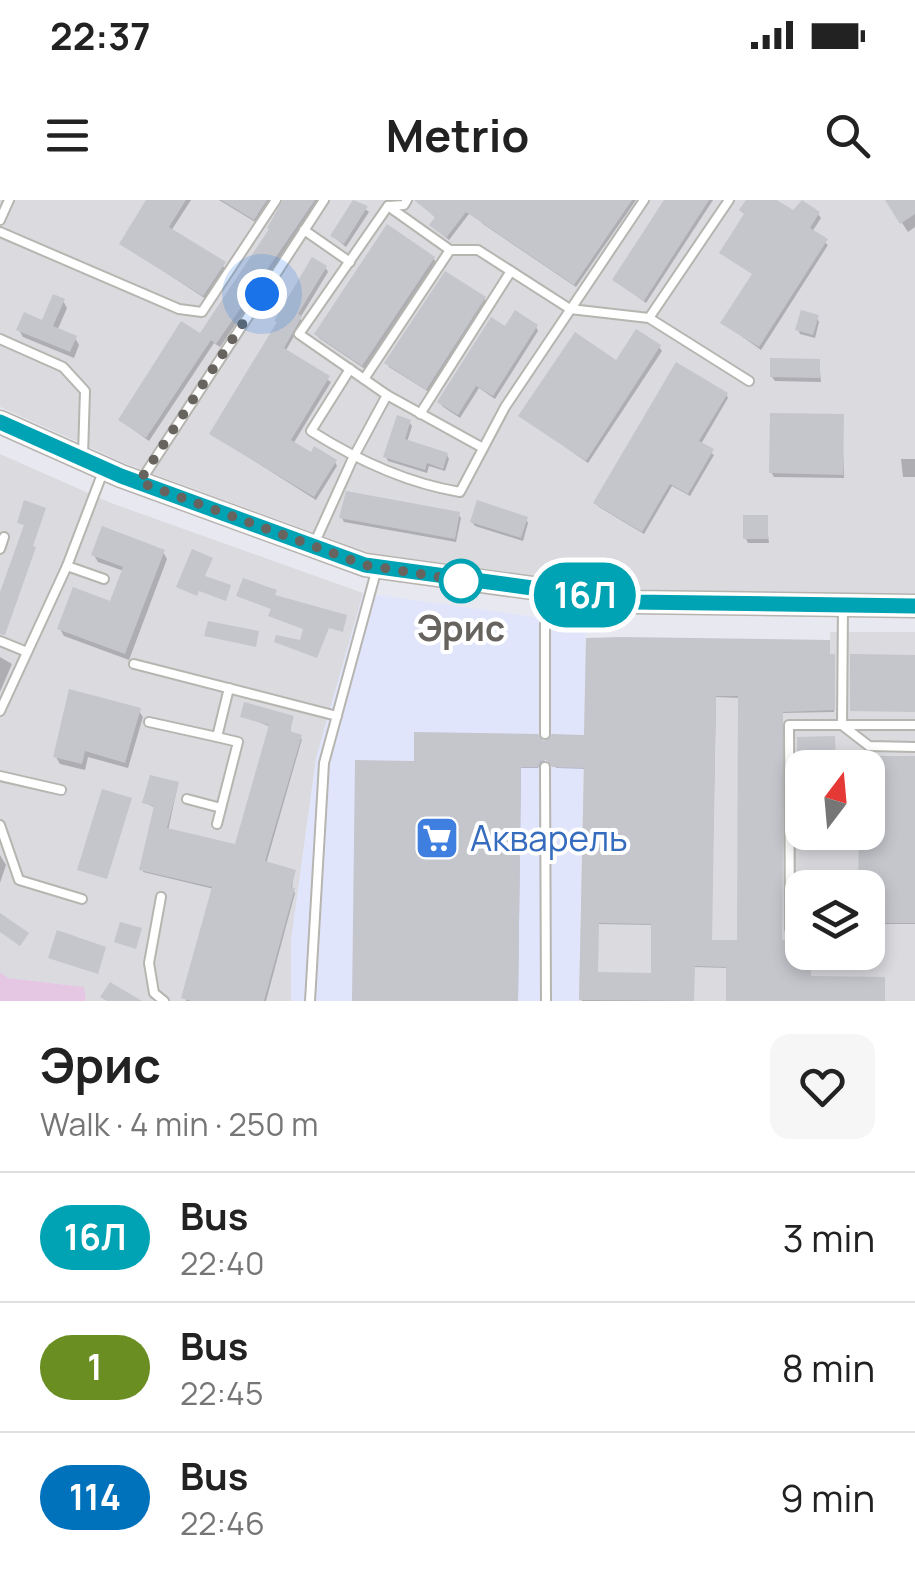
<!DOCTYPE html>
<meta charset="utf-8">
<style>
:root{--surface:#fff;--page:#f6f6f6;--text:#222;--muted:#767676;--line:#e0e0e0}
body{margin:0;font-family:Manrope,sans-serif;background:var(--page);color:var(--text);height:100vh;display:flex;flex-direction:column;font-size:38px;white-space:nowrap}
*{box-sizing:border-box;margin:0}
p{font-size:32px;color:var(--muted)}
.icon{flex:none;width:55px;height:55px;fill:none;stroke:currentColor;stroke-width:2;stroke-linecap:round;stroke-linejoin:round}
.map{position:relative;height:801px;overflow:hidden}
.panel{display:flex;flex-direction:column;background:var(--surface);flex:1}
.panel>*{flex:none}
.badge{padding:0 20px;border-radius:32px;font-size:35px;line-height:65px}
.needle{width:65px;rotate:16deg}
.buttons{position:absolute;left:785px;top:550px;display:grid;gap:20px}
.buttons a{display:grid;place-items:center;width:100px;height:100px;border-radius:20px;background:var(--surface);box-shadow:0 5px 15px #0003;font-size:50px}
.you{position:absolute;width:50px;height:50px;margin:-25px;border:8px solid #fff;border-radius:50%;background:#1a73e8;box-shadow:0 0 0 15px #1a73e833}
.map>.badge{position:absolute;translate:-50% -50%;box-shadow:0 0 0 5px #fff}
.round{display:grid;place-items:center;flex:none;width:105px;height:105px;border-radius:20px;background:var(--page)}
.head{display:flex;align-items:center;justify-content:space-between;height:170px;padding:0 40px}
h1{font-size:48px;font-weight:700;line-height:75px}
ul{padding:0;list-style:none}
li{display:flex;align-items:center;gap:30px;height:130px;padding:0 40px;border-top:2px solid var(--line)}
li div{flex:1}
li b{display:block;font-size:38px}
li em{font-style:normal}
li .badge{min-width:110px;font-weight:700;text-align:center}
.status{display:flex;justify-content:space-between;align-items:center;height:70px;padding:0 50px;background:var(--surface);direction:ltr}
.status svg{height:28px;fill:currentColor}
header{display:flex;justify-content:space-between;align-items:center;height:130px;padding:0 40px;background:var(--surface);font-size:45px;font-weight:700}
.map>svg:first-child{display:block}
.commercial{fill:#e1e5fc}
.industrial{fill:#dadadf;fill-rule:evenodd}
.green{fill:#e5c6e3}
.shadow{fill:#0003;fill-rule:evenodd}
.building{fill:#c4c6cc;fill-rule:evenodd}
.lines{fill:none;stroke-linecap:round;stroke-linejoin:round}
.lane-casing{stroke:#b6b5b0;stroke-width:12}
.secondary-casing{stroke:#b7b4b0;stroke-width:25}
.lane{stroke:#fff;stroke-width:8}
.secondary{stroke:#fff;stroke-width:20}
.line-casing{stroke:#fff;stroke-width:22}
.line{stroke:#00a3b4;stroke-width:15}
.walk{stroke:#67645f;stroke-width:10;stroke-dasharray:0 18}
.stop-dot{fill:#fff;stroke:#00a3b4;stroke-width:5}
.labels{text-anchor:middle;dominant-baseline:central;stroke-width:8;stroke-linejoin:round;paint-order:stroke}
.stop-label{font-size:35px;font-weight:bold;fill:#67645f;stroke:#fff}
.shop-label{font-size:35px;fill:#366cbe;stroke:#fff;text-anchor:start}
</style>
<div class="status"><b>22:37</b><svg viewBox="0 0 49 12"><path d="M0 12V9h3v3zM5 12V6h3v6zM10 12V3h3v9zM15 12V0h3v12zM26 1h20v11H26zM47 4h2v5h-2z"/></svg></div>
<header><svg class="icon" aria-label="menu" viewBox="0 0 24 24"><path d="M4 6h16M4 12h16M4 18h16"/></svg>Metrio<svg class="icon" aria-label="search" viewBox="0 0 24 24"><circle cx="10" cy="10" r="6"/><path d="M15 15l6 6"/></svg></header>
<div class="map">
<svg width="915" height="801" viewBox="0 0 915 801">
<rect width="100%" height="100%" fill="#e8e9f0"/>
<polygon class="commercial" points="363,393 586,424 579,801 291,801 291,740 316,558"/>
<g class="industrial">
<polygon points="0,0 915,0 915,394 641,391 372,354 129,265 0,207"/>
<polygon points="0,254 111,303 363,393 316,558 291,740 291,801 86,801 83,787 7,778 0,772"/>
<path d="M830,432H915V801H579L586,438L830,440ZM802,568H868V632H802ZM802,688H868V752H802Z"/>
</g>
<polygon class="green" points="0,772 8,778 84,787 86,801 0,801"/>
<g class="shadow">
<polygon points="149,0 191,0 171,31 227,69 206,99 122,44"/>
<polygon points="219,0 272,0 257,23"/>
<polygon points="285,0 321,0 220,147 214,143 149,241 120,220 200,136 271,31"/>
<polygon points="428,0 462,0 472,10 449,40 432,25 436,18 423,6"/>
<polygon points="494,0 636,0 576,87 483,24 480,20"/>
<polygon points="667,0 713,0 646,103 615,80"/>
<polygon points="749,0 773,0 794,13 818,14 821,18 812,32 828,45 761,150 723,123 754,75 722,53 746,16"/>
<polygon points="887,0 915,0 915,27 908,32"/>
<polygon points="355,1 369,12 346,47 333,36"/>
<polygon points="433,58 436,62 365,169 319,138 317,134"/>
<polygon points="326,68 328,72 300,118 302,122 285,152 331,182 293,244 312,255 335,262 337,266 316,300 212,234"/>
<polygon points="484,98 486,102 429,192 389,167 387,163"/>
<polygon points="63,101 67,108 57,131 75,138 79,145 74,158 23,137 19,130 43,123"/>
<polygon points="817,118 819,122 815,138 800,134 798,129"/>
<polygon points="536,127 538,131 495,199 479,188 460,218 442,206 440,202 506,129"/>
<polygon points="659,147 662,151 588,263 521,216"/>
<polygon points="819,161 821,182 775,181 772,177"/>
<polygon points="726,194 728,198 701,244 714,255 690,296 672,286 644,334 599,307 596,303"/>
<polygon points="842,217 844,278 774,277 771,272"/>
<polygon points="409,222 412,226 407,242 447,255 449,259 445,271 429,266 427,273 388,261 386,257"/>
<polygon points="901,259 915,259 915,277 903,277"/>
<polygon points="458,314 461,318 456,342 344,322 342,318"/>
<polygon points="766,318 769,343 748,343 746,339"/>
<polygon points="526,319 528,323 523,341 475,326 472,322"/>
<polygon points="163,352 167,359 129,460 64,436 60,429 112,404 124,371 98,362 94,355"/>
<path d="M830,444V457L835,458L834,512L783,513L782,743H802L811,778L885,801H728L729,768L694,767V801H582L586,569L556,568L553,562L545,560L538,568H521L518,801H354L416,564L587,537ZM716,497L740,498L739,743L711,742ZM598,724L653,725V776L597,774Z"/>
<polygon points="0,457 12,464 0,492"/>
<polygon points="139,511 143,517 128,568 88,557 85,570 60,564 56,557"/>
<polygon points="243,516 292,518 290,534 302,539 266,664 294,672 292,689 295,693 266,801 186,801 214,689 143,672 156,608 145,603 178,584 168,631 236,647 271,527"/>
<polygon points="915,559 915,724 868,724 868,568"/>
<polygon points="0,655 6,665 0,683"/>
</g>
<g class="building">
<polygon points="146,0 186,0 169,27 226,62 203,96 119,44"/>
<polygon points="221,0 267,0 254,20"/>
<polygon points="283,0 315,0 216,144 211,140 146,238 118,220 181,121 200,133 269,29 267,28"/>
<polygon points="353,0 368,6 344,44 330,36"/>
<polygon points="414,0 632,0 574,85 466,12 446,38 429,25 435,17"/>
<polygon points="664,0 709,0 644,101 612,80"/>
<polygon points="746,0 777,0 793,10 802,0 820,12 810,28 828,39 759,147 720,123 752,74 719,53 744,14 739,10"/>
<polygon points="885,0 915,0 915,14 900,24"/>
<polygon points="387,24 435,57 362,166 314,134"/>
<polygon points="312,57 327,66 298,114 302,116 284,148 330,176 291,240 311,252 314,246 337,260 314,297 209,234 277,122 274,121"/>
<polygon points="445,71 486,97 426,190 384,163"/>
<polygon points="53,94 65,99 53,126 77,136 70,152 16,130 24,112 42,120"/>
<polygon points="515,110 538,125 493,196 476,186 458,215 437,202 491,117 505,126"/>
<polygon points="801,110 819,115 813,135 795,130"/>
<polygon points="636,129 661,145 586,261 518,216 575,132 616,160"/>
<polygon points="770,158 820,159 820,178 770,177"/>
<polygon points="676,162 728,193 699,241 714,249 688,294 670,284 642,332 593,303"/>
<polygon points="770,213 844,214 843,275 769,273"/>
<polygon points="397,215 411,220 405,239 448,253 443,269 427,263 425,270 383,257"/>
<polygon points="346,291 460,312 455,339 339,318"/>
<polygon points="24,300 46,308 33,346 36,347 5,435 0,434 0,392 24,325 17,323"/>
<polygon points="477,300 528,317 521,338 470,322"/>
<rect x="743" y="315" width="25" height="24"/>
<polygon points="102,326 165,350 125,454 57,429 73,387 110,401 123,367 91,355"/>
<polygon points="192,349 213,358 205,376 231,385 226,401 199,391 197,396 176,387"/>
<polygon points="243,378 277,390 275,395 347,415 343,432 329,428 317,458 274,442 276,435 300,440 303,429 268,416 271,409 236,396"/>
<polygon points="208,421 259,431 256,447 204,436"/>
<path d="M622,437L830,440V454H835V510L783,512L782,740L802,741V752H811V776L885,777V801H726V767L695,766L694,801L579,800L584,568L552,567L546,560L540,561L538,567H521L518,801H352L355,560L414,561V532L538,534L544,541L552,534L584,535L586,438ZM716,496H738L737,740H712ZM599,723L651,724V773L598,772Z"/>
<polygon points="850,454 915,455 915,512 850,511"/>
<polygon points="69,489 141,508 125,563 85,551 82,564 53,557"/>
<polygon points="244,502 294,516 290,531 302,535 265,661 296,670 291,687 295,688 264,801 191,801 181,798 212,687 139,670 154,606 142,603 150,575 179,582 167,628 235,644 269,525 240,517"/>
<polygon points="835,536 836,568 797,568 797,537"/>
<polygon points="859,556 915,556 915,723 868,723 868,688 858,688 859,632 868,632 868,568 859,568"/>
<polygon points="102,589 132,598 107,679 77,670"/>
<polygon points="0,713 29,733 20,746 0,732"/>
<polygon points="120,722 142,728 136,749 114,742"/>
<polygon points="57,730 106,747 98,774 48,758"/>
<polygon points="110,782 142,801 107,801 100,797"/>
</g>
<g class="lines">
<defs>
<g id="lane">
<polyline points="388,6 450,50 478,50 570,109 649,118 749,181"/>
<polyline points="0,20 9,0"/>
<polyline points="304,30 350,62"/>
<polyline points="0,32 179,109 202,112 276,0"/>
<polyline points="649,118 729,0"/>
<polyline points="0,139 63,167 85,191 83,255"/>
<path d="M350,169L311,231C357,260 406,283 460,292L505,207L644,0"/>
<polyline points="364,179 450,50"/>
<polyline points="387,195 483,248"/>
<polyline points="420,214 511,71"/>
<polyline points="104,269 67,366 104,379"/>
<polyline points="142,279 324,0"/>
<polyline points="315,342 353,258 387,195 299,134 388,6 404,5 407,0"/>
<polyline points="0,349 4,337"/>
<polyline points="545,394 545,534"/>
<polyline points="843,405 842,525 915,525"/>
<polyline points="0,441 27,452"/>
<polyline points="134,464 337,516"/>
<polyline points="0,511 67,366"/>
<polyline points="149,522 217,537 229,488"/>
<polyline points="217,537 238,542 217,624"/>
<polyline points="545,567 546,801"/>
<polyline points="0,576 61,590"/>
<polyline points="187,599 221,608"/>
<polyline points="0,625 19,680 82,699"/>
<polyline points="161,697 149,763 154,793 164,801"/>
<polyline points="790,729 789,525 842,525 869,546 915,547"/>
<polyline points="310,801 324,563 377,368"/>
</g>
<polyline id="secondary" points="0,222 121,276 365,365 633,402 915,406"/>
</defs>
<use href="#lane" class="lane-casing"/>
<use href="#secondary" class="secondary-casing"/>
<use href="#lane" class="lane"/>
<use href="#secondary" class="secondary"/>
</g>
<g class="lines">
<defs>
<polyline id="line" points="0,222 121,276 365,365 634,402 915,406"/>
</defs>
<use href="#line" class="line-casing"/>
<use href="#line" class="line"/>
<polyline class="walk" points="262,94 139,282 365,365 464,381 461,381"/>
</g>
<defs>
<symbol id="supermarket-square" viewBox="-11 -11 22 22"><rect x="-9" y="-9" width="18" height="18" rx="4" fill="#3f7fe0" stroke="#fff"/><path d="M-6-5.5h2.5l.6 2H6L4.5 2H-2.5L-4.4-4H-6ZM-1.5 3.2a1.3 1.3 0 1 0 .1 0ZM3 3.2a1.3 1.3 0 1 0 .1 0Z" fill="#fff"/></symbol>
</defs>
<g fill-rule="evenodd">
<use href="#supermarket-square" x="412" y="613" width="50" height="50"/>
</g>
<circle class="stop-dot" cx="461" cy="381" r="20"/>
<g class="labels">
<g class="stop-label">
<text x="461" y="428">Эрис</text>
</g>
<g class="shop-label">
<text x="470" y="638">Акварель</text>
</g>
</g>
</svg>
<div class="buttons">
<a><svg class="needle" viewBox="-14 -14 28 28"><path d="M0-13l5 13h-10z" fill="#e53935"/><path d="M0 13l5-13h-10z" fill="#767676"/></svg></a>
<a><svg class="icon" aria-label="layers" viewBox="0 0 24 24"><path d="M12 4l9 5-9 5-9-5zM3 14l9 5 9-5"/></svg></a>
</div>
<div class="you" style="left:262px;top:94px"></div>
<b class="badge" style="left:585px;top:395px;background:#00a3b4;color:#fff">16Л</b>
</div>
<section class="panel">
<div class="head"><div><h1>Эрис</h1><p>Walk · 4 min · 250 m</p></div><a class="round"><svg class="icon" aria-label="heart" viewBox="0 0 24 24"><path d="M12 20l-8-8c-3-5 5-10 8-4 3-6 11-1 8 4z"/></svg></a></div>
<ul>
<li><span class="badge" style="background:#00a3b4;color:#fff">16Л</span><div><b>Bus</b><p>22:40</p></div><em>3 min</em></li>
<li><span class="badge" style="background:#6b8e23;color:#fff">1</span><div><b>Bus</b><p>22:45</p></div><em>8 min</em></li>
<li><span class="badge" style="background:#0072bc;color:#fff">114</span><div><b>Bus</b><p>22:46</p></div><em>9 min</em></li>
</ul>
</section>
